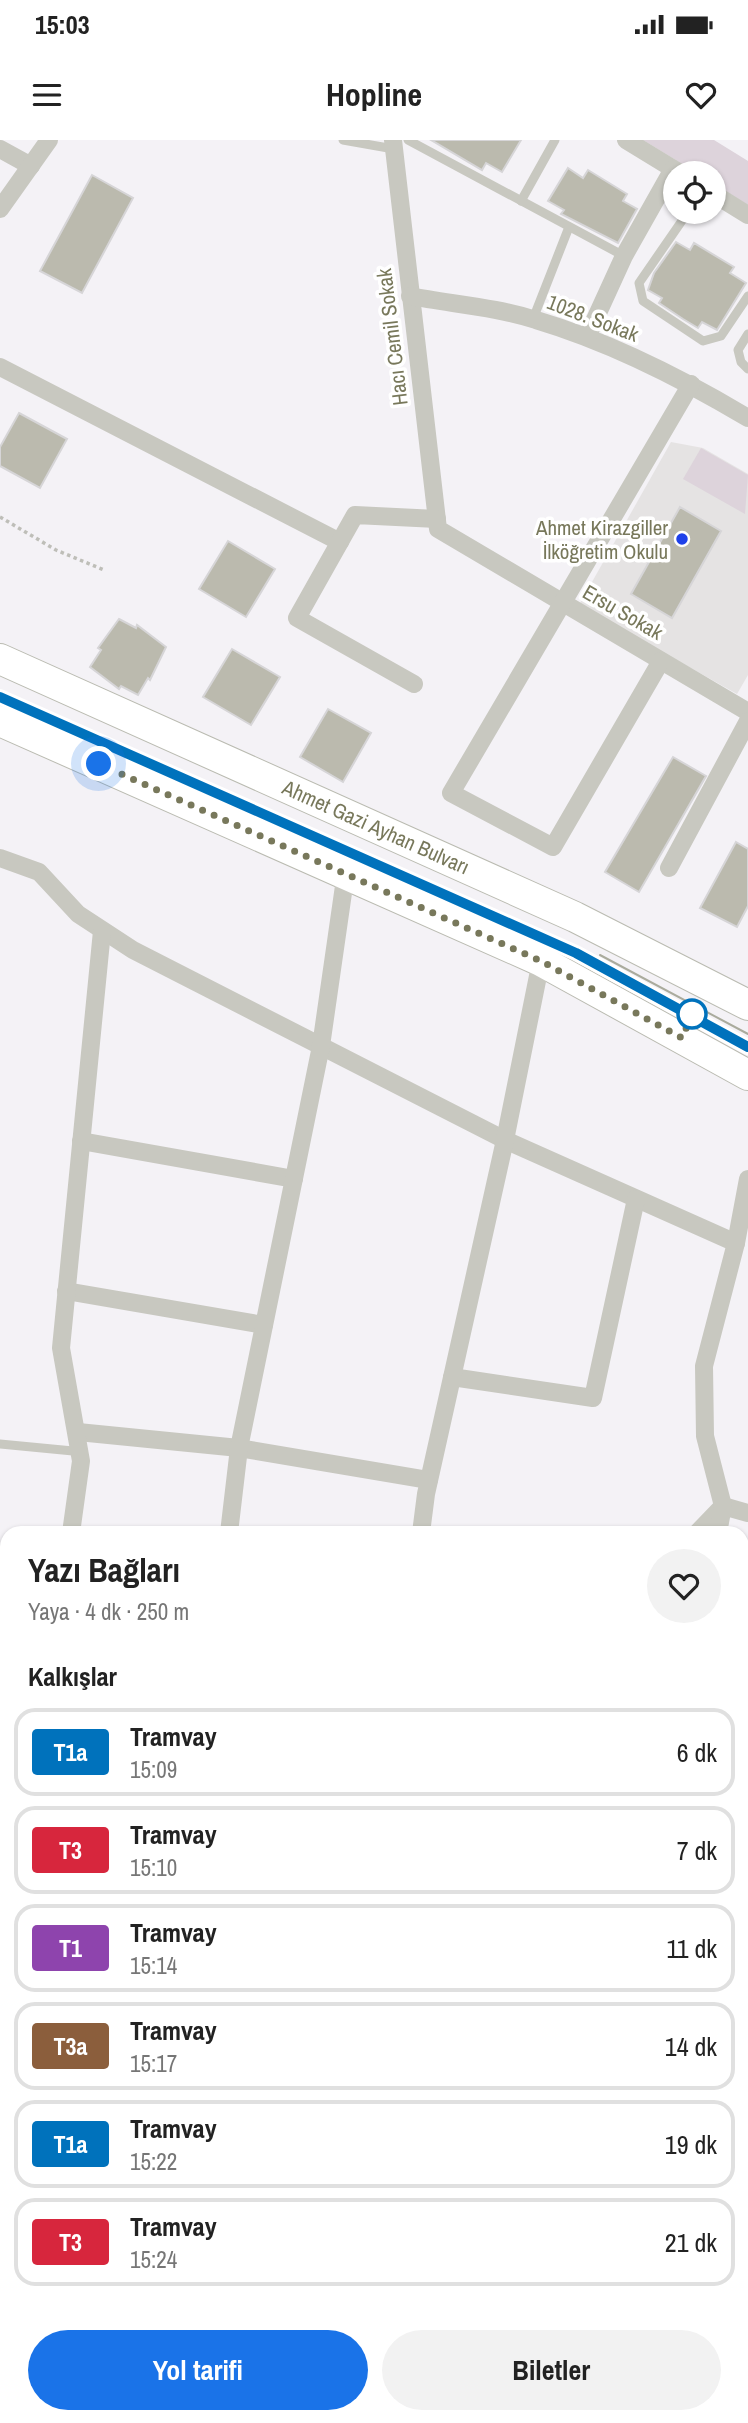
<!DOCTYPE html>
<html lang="tr">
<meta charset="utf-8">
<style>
:root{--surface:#fff;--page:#f2f2f2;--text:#222;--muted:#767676;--line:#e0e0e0;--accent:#1a73e8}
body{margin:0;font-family:"Archivo Narrow",sans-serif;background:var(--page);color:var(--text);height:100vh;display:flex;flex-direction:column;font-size:26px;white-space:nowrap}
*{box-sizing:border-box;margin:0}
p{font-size:23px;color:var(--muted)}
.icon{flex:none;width:38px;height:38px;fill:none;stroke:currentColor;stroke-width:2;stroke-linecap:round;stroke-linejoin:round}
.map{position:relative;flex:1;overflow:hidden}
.side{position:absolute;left:0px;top:1386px;width:749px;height:898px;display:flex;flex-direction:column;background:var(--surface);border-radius:21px 21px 0 0;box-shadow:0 2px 5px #0004}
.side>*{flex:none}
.badge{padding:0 14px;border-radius:5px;font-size:24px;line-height:46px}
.controls{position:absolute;left:663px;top:21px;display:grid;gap:14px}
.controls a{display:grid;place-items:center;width:63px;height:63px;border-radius:50%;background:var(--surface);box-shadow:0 2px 5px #0004;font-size:35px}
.you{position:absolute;width:35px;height:35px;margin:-18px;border:5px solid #fff;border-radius:50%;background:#1a73e8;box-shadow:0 0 0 10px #1a73e833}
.map>.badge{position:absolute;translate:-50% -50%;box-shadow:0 0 0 4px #fff}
h2{padding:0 28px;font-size:26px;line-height:63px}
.round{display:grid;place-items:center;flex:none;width:74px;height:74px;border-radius:37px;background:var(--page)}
.summary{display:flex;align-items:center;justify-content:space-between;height:119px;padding:0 28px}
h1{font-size:33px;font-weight:700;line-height:52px}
.action{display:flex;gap:14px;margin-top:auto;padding:14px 28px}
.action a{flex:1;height:80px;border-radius:42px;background:var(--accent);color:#fff;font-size:28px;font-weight:700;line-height:80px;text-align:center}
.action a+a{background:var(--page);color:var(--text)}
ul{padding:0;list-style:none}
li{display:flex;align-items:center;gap:21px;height:88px;margin:0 14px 10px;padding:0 14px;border:4px solid var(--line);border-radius:21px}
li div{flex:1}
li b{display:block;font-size:26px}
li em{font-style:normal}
li .badge{min-width:77px;font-weight:700;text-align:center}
.status{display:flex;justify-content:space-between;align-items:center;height:49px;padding:0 35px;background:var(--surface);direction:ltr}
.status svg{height:19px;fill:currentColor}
header{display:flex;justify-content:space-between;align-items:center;height:91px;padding:0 28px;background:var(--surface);font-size:32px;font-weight:700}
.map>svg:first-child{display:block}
.built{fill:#e5e3e3}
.green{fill:#ddd3db}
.building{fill:#bbbaae;stroke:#d6d5d7;stroke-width:2}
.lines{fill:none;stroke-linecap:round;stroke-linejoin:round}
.secondary-casing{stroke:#bbbbb0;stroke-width:29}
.primary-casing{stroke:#babbb1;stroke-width:32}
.path{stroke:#bebeb8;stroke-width:3.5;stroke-dasharray:3.5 3.5;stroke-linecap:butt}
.lane{stroke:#c8c8c0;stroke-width:9}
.street{stroke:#c8c8c0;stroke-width:18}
.secondary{stroke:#fff;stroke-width:26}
.primary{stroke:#fff;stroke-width:30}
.tram{stroke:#aaab9d;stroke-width:2}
.line-casing{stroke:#fff;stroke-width:16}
.line{stroke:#0072bc;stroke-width:10}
.walk{stroke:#78785b;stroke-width:7;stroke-dasharray:0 12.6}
.poi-dot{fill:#1e41ea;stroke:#fff;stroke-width:2.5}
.stop-dot{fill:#fff;stroke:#0072bc;stroke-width:3.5}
.labels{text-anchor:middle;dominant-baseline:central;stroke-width:7;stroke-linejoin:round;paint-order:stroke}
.street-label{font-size:21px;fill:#78785b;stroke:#fff}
.poi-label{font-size:21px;fill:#78785b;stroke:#fff;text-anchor:end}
</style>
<div class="status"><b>15:03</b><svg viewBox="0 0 49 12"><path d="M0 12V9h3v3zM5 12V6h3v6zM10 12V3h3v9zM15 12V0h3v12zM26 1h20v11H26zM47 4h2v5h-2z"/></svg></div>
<header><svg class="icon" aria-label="menu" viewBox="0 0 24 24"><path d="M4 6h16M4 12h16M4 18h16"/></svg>Hopline<svg class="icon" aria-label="heart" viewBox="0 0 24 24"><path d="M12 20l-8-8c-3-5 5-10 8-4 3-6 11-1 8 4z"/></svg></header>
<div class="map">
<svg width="748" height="2283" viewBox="0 0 748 2283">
<rect width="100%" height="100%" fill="#f4f2f6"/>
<polygon class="built" points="671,302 703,308 748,334 748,535 737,554 579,465"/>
<g class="green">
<polygon points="643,0 714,0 748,21 748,65 714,44 714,33 697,33"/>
<polygon points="701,308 748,335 745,374 683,339"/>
</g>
<g class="building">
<polygon points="431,0 521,0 502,32 486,23 482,30"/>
<polygon points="568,28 583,38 588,30 627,54 623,61 637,69 618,103 561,74 564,70 548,61"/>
<polygon points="92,35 133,58 82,153 40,131"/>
<polygon points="676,102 690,110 694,103 734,127 730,133 746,143 717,190 702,182 698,188 683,179 659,163 662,158 648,150 654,133"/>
<polygon points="19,273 67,299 40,348 0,326 0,307"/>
<polygon points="680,367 721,391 672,478 631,454"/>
<polygon points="228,401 275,429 246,477 199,449"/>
<polygon points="119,479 136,488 137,485 166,507 150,540 148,538 138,555 121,546 119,549 90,527 101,510 98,508"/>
<polygon points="232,509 280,537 251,585 203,557"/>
<polygon points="328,569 371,593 343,642 300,617"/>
<polygon points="673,617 706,636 639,752 605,732"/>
<polygon points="736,702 748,709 748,766 737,787 700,768"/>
</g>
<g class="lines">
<defs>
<g id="secondary">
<polyline points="742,1580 748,1580"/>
<polyline points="0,1582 7,1583"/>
</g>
<g id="primary">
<polyline points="0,519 575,777 748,865"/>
<polyline points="0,581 541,821 748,935"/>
<polyline points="0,2028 7,2031"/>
<polyline points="0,2057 7,2059"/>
<polyline points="568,2277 584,2283"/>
<polyline points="643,2277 659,2283"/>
</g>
</defs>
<use href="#secondary" class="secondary-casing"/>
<use href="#primary" class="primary-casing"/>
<g class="path">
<polyline points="0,377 56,410 104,430"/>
<polyline points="742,2030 748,2031"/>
<polyline points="490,2277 505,2283"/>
</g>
<g class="lane">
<polyline points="343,0 394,9"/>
<polyline points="408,0 624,116"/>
<polyline points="521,61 555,0"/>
<polyline points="688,72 639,143 643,161 703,201 721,196 748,156"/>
<polyline points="533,179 569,87"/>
<polyline points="748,194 738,210 741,222 748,229"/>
<polyline points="0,1304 73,1311 80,1307"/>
</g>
<g class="street">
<polyline points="393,0 438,389 748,572"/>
<polyline points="626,0 680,33"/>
<polyline points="0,9 31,26"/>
<polyline points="714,54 748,75"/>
<polyline points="0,69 49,0"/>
<path d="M410,156C451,164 496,167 536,180C610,202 681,238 748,278"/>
<polyline points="587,197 624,116 673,29"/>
<polyline points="0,227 340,402"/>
<polyline points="661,521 553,707 451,653 691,244"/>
<polyline points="414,544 297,478 355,375 437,379"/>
<polyline points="0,718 39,732 78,774 133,810 505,1000 736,1103"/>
<polyline points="669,728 748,581"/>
<polyline points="81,1001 294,1039"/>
<polyline points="66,1151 264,1185"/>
<polyline points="452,1237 593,1258 636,1059"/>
<polyline points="78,1292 239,1308 429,1340"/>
<polyline points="71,1393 81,1321 61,1208 102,791"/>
<polyline points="229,1393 239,1308 321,906 346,732"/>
<polyline points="421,1393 426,1354 505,1000 541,821"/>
<polyline points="697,1393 723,1366 748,1373"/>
<polyline points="718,1393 723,1366 705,1296 704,1226 736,1103 748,1039"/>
<polyline points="742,1747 748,1749"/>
<polyline points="742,1826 748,1800"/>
<polyline points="123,2277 123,2283"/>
<polyline points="239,2283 241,2277"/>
<polyline points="334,2283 334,2277"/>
</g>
<use href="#secondary" class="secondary"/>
<use href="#primary" class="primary"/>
<g class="tram">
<polyline points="0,557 576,813 748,907"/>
<polyline points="600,815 748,894"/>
</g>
</g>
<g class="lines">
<defs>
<polyline id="line" points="0,557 576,813 748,907"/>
</defs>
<use href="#line" class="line-casing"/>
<use href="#line" class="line"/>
<polyline class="walk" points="99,624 541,821 682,898 692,874"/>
</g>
<circle class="poi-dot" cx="682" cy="399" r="7"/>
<circle class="stop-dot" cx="692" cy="874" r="14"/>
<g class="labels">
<g class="street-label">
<text transform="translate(593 178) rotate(21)">1028. Sokak</text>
<text transform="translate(392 197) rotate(-97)">Hacı Cemil Sokak</text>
<text transform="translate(623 472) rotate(30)">Ersu Sokak</text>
<text transform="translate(376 687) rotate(24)">Ahmet Gazi Ayhan Bulvarı</text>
</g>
<g class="poi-label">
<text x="668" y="387">Ahmet Kirazgiller<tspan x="668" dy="24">İlköğretim Okulu</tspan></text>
</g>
</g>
</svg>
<div class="controls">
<a><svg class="icon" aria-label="locate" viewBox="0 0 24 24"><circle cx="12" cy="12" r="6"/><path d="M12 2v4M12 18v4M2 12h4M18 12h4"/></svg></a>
</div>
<div class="you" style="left:99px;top:624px"></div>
<section class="side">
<div class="summary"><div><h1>Yazı Bağları</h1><p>Yaya · 4 dk · 250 m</p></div><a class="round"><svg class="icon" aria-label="heart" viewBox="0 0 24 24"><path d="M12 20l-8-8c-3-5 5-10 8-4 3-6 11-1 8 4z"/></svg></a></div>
<h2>Kalkışlar</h2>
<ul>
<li><span class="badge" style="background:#0072bc;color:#fff">T1a</span><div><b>Tramvay</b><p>15:09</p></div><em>6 dk</em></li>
<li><span class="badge" style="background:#d7263d;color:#fff">T3</span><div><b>Tramvay</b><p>15:10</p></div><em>7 dk</em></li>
<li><span class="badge" style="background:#8e44ad;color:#fff">T1</span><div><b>Tramvay</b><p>15:14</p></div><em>11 dk</em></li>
<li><span class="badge" style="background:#8b5e3c;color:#fff">T3a</span><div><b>Tramvay</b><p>15:17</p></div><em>14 dk</em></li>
<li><span class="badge" style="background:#0072bc;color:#fff">T1a</span><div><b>Tramvay</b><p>15:22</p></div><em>19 dk</em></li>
<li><span class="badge" style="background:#d7263d;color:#fff">T3</span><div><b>Tramvay</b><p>15:24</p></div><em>21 dk</em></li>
</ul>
<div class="action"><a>Yol tarifi</a><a>Biletler</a></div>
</section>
</div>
